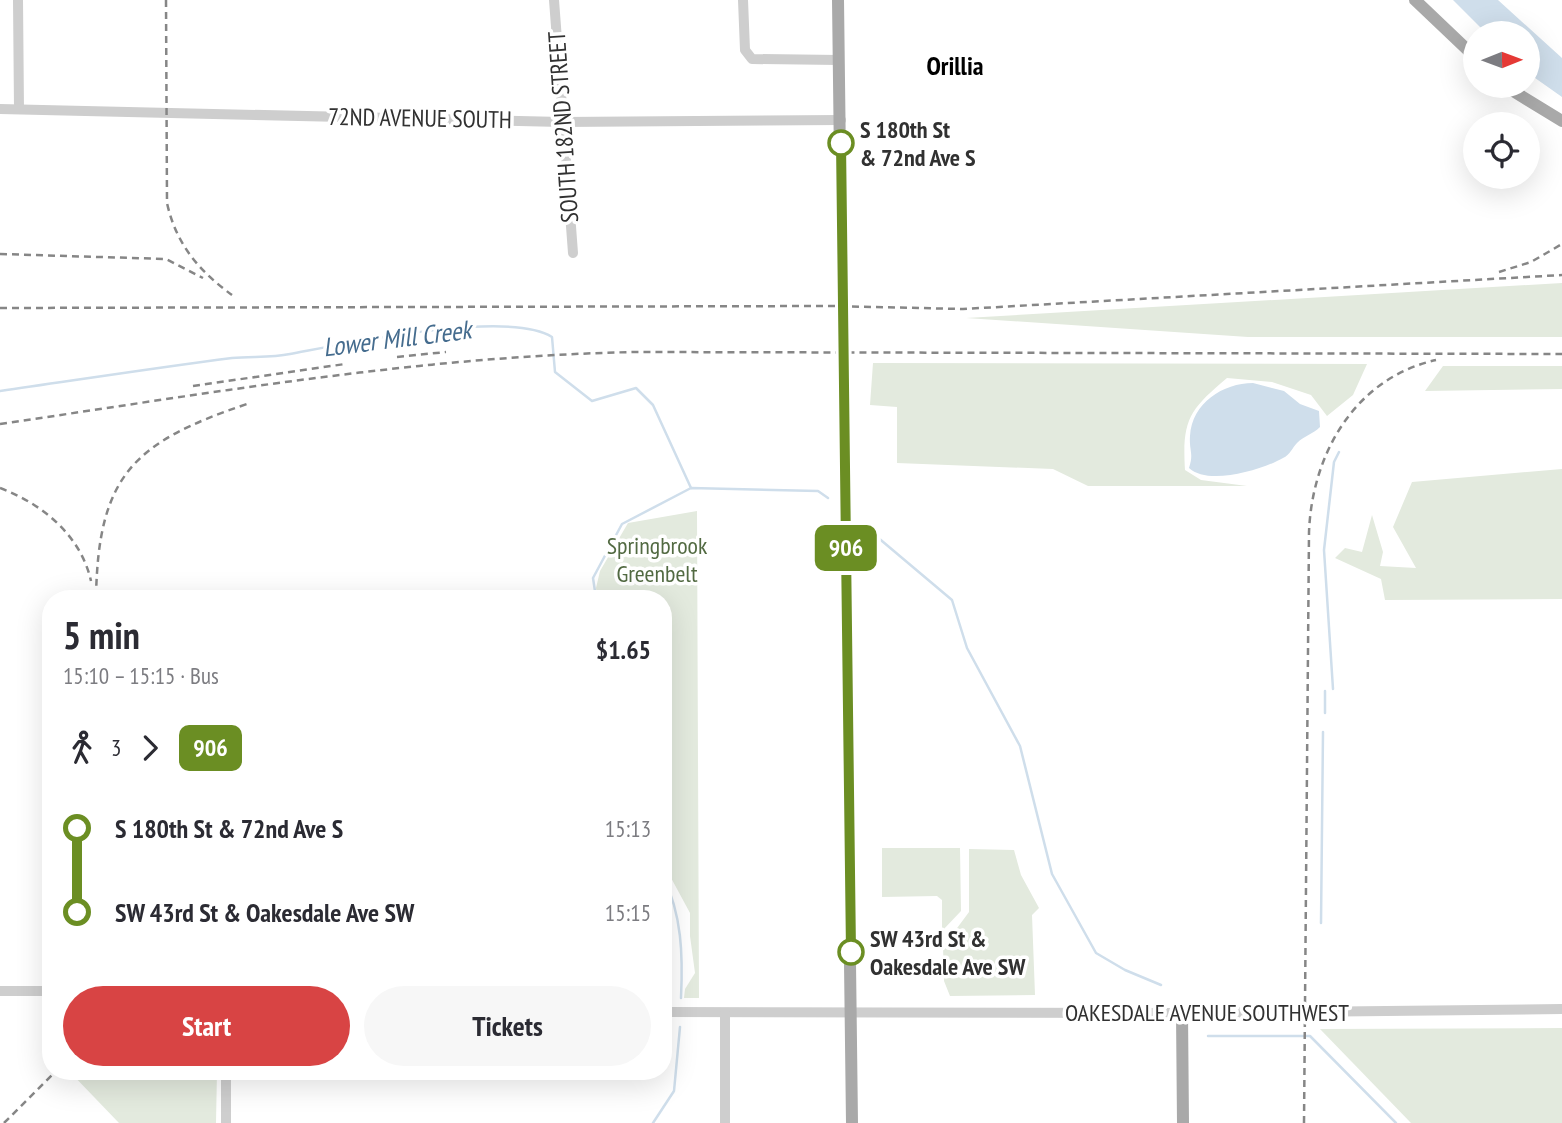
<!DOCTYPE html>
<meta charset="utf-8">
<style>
:root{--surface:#fff;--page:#f7f7f7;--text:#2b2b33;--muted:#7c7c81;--accent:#d84444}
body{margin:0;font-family:"PT Sans Narrow",sans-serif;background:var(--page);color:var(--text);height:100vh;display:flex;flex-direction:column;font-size:26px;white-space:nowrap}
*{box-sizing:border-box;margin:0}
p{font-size:23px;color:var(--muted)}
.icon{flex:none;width:38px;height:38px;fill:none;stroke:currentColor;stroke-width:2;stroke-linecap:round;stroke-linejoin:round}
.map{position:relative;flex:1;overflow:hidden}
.sheet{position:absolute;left:42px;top:590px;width:630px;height:490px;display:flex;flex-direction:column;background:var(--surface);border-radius:28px;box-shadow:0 7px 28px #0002}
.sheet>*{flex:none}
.badge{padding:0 14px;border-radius:10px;font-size:24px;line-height:46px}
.needle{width:46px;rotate:89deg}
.buttons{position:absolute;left:1463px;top:21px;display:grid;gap:14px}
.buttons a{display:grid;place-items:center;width:77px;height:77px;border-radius:50%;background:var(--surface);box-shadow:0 7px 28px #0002;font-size:35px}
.map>.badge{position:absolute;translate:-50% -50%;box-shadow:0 0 0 4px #fff}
.legs{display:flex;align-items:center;gap:10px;height:77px;padding:0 21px;font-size:23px}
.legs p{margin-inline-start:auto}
.headline{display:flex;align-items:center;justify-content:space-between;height:119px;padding:0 21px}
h1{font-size:38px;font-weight:700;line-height:52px}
.action{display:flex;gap:14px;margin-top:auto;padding:14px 21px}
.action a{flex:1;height:80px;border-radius:42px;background:var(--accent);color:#fff;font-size:28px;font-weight:700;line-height:80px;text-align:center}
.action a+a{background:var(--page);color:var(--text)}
ul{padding:0 21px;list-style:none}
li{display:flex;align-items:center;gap:24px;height:84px;font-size:26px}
li i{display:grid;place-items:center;width:10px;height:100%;margin:0 9px;background:currentColor}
li i::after{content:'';width:18px;height:18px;margin:-9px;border:5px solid;border-radius:50%;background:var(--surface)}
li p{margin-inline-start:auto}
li:first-child i{background:linear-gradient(#0000 50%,currentColor 0)}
li:last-child i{background:linear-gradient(currentColor 50%,#0000 0)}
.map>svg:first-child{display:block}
.green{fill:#e3eade}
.water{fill:#cfdeeb}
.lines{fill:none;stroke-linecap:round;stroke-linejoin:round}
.stream{stroke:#cfdeeb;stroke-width:2.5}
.minor{stroke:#cecece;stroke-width:10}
.major{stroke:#a9a9a9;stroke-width:12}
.rail{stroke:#868686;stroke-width:2.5;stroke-dasharray:7 5;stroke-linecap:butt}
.line-1-casing{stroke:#fff;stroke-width:16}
.line-1{stroke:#6b8e23;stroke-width:10}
.stop-1-dot{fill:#fff;stroke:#6b8e23;stroke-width:3.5}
.labels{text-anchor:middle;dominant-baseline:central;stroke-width:7;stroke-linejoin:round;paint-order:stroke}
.street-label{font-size:24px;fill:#313131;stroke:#fff}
.stop-label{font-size:24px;font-weight:bold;fill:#313131;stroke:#fff;text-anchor:start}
.park-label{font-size:24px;fill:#526a42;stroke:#fff}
.neighbourhood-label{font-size:26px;font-weight:bold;fill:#000;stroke:#fff}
.water-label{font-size:26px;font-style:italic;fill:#456c8e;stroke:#fff}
</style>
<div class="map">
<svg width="1562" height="1123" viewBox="0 0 1562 1123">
<rect width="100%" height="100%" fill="#fff"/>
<g class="green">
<polygon points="1562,283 1562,337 1248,337 966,318"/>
<path d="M873,363L1367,364L1353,395L1327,416L1311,395L1272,382L1227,378C1189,410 1182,420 1185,470L1201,480L1247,486H1088L1053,469L897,463V407L870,405Z"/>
<polygon points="1443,366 1562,366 1562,389 1425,391"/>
<polygon points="1562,469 1562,599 1385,600 1381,579 1335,558 1345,548 1362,552 1372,515 1383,552 1380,566 1416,568 1393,527 1412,482"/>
<polygon points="697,511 699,998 684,998 685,989 695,973 690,936 690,913 663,863 663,598 597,598 596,588 600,571 628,523"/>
<polygon points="882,848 960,848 961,911 942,931 942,900 937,896 882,897"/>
<polygon points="969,849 1014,850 1021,875 1039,908 1032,915 1035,995 950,996 944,981 943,947 969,912"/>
<polygon points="1562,1028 1562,1123 1411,1123 1320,1029"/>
<polygon points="131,1071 135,1079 217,1071 216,1123 119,1123 70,1072"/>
</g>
<g class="water">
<polygon points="1453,0 1498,0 1562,58 1562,97 1528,73 1528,33 1486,33"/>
<path d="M1253,383L1284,391L1300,404L1319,411L1320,427C1313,434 1304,436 1297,443C1292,448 1290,455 1283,458C1262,470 1208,486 1189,468C1194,453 1189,451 1190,436C1192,403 1223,383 1253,383Z"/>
</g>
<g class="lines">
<g class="stream">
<path d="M0,391C77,380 154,368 232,358C251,356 271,358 290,354C344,344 508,309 552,337L555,372L592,401L636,388L653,405L691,488"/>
<polyline points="863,525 952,600 967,648 1020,746 1052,874 1096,953 1125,970 1161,985"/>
<polyline points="596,598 593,578 622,524 691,488 818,491 828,498"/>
<polyline points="1333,689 1324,550 1334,462 1339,452"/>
<polyline points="1325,713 1325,691"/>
<path d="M663,876C682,915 683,955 681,998"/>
<polyline points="1321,923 1323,732"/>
<polyline points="1208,1036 1310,1036 1396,1123"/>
<polyline points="653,1123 674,1091 680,1027"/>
</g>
<g class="minor">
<polyline points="18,0 19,109"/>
<polyline points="554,0 573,253"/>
<polyline points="743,0 745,50 752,59 839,60"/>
<polyline points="0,109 562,122 841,120"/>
<polyline points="0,991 51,991"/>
<polyline points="663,1012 1189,1013 1562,1009"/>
<polyline points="226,1071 226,1123"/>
<polyline points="725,1123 725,1013"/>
</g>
<g class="major">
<polyline points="838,0 852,1123"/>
<polyline points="1415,0 1475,57"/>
<polyline points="1505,86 1562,121"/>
<polyline points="1182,1013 1183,1123"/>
</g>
<g class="rail">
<path d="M166,0L167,203C176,244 199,271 232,295"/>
<polyline points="0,254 166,259 203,278"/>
<polyline points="1499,272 1531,262 1562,244"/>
<polyline points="0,308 831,306 963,309 1562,275"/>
<polyline points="397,357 446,352"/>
<polyline points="193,386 345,364"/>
<path d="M0,424C211,393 422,356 636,352L1562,354"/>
<path d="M0,488C43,504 81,536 91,581"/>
<path d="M96,598C98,475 134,442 247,404"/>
<polyline points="4,1123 56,1071"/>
<path d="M1304,1123L1309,532C1312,454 1355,378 1436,360"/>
</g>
</g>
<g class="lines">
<defs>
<polyline id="line-1" points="841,143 851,952"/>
</defs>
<use href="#line-1" class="line-1-casing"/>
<use href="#line-1" class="line-1"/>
</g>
<g class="stop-1-dot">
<circle cx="841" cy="143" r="12"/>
<circle cx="851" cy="952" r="12"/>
</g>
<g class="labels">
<g class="street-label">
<text transform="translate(420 118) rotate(1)">72ND AVENUE SOUTH</text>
<text transform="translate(563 127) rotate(-94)">SOUTH 182ND STREET</text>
<text x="1207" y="1012">OAKESDALE AVENUE SOUTHWEST</text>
</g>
<g class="stop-label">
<text x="860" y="129">S 180th St<tspan x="860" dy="28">&amp; 72nd Ave S</tspan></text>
<text x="870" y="938">SW 43rd St &amp;<tspan x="870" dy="28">Oakesdale Ave SW</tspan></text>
</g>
<g class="park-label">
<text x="657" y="545">Springbrook<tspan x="657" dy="28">Greenbelt</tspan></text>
</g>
<g class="neighbourhood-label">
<text x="955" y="65">Orillia</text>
</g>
<g class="water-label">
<text transform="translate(397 338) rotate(-7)">Lower Mill Creek</text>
</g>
</g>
</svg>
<div class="buttons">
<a><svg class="needle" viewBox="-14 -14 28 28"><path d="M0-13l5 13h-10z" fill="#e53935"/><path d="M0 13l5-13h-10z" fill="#7c7c81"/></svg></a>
<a><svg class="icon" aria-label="locate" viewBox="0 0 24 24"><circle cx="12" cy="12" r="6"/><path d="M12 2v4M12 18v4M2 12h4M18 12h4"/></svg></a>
</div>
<b class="badge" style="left:846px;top:548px;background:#6b8e23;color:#fff">906</b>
<section class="sheet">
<div class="headline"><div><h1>5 min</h1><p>15:10 – 15:15 · Bus</p></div><b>$1.65</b></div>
<div class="legs"><svg class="icon" aria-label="walk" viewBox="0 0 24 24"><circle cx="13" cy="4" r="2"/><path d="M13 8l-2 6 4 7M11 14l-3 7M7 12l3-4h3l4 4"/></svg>3<svg class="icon" aria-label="forward" viewBox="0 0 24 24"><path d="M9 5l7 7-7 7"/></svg><b class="badge" style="background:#6b8e23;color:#fff">906</b></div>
<ul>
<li><i style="color:#6b8e23"></i><b>S 180th St &amp; 72nd Ave S</b><p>15:13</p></li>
<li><i style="color:#6b8e23"></i><b>SW 43rd St &amp; Oakesdale Ave SW</b><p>15:15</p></li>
</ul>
<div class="action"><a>Start</a><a>Tickets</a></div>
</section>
</div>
